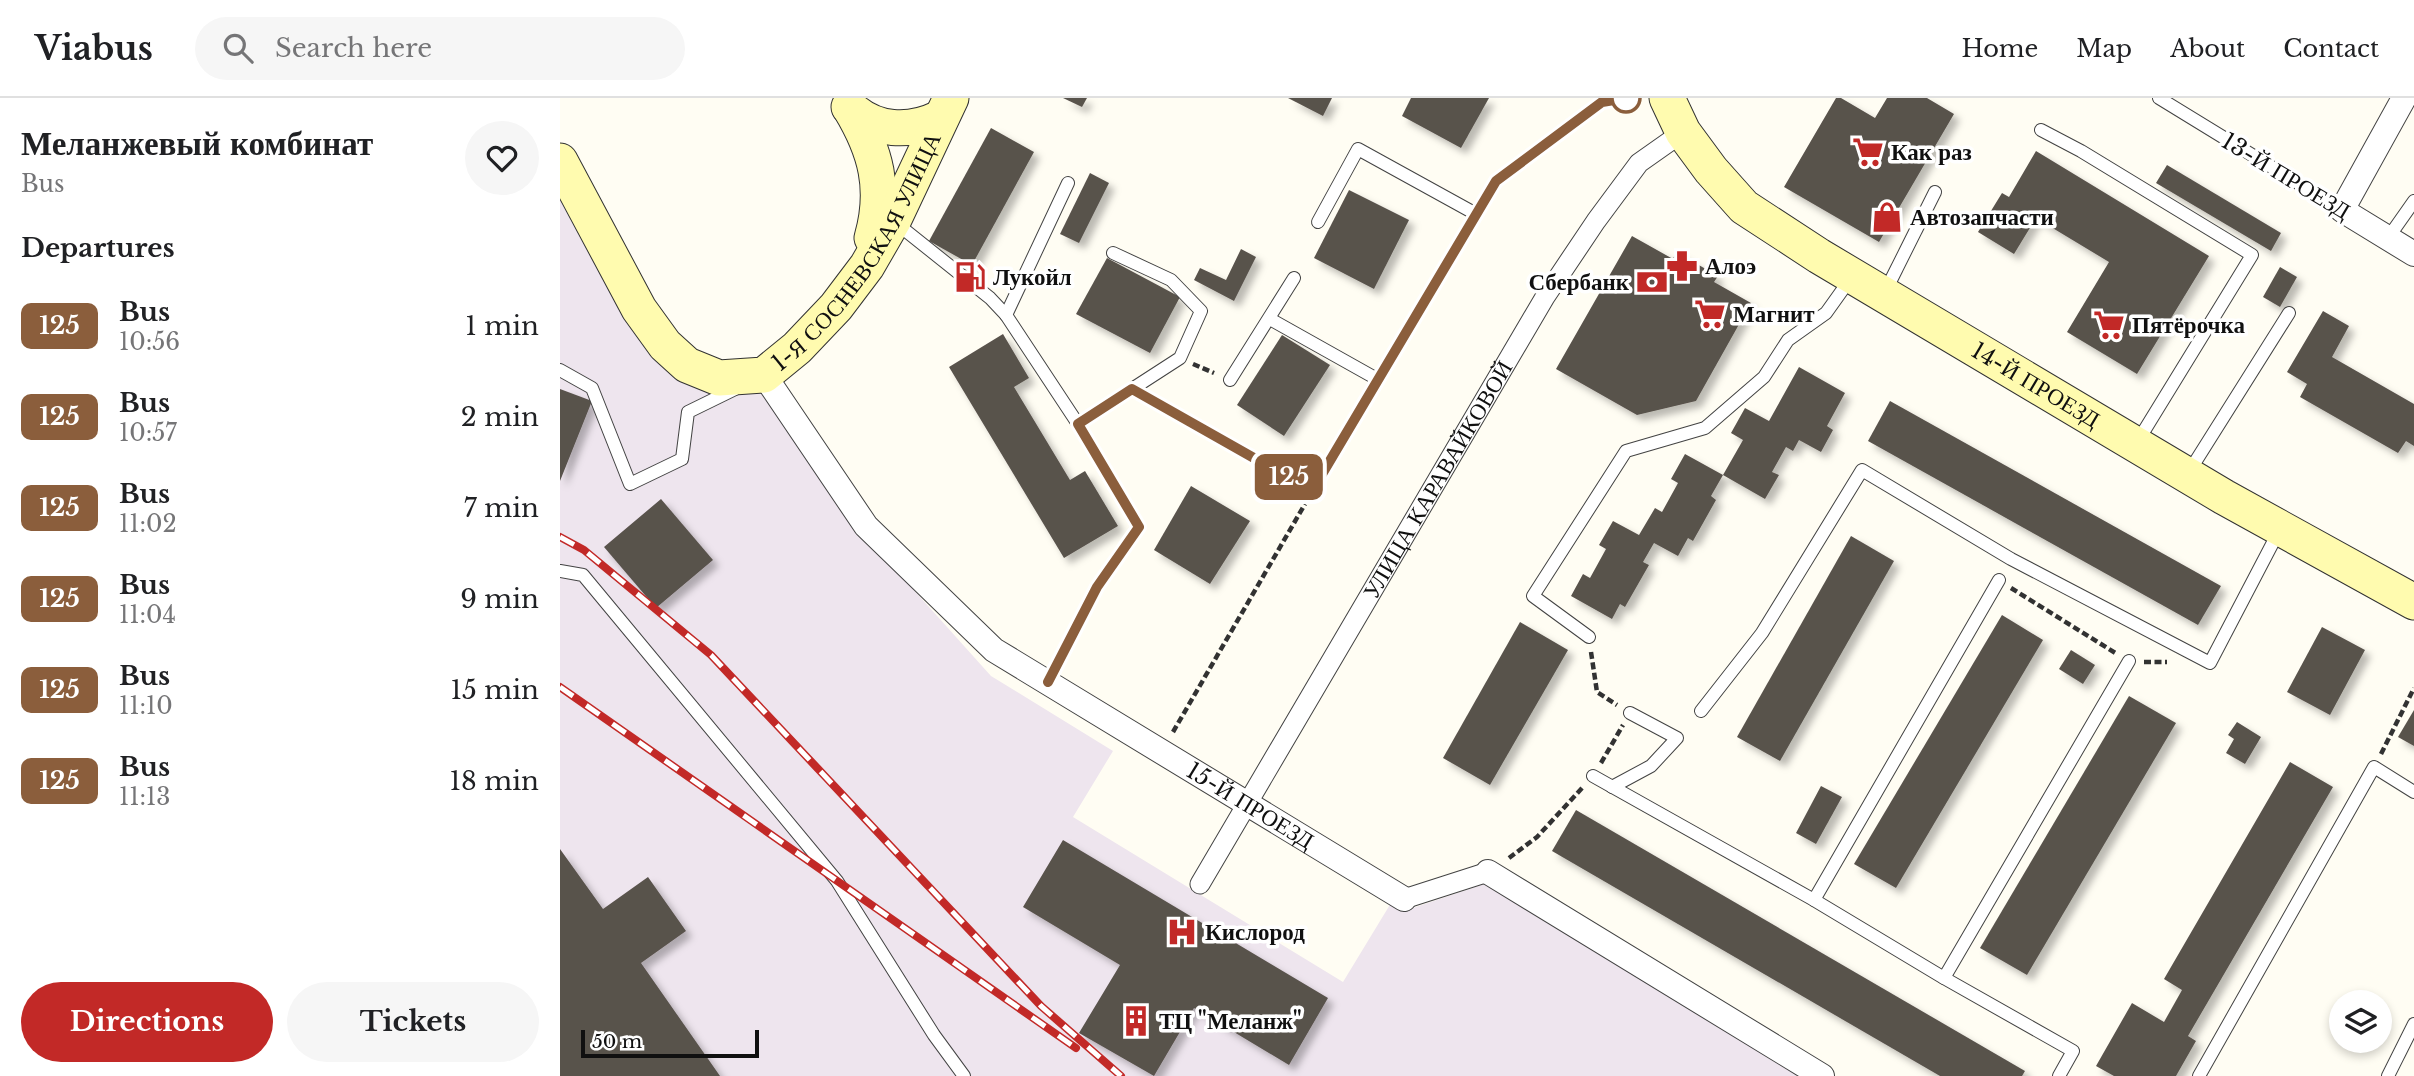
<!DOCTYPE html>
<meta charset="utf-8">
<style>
:root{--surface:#fff;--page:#f6f6f6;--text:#202124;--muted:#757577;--line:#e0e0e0;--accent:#c22927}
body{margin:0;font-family:"Libre Baskerville",serif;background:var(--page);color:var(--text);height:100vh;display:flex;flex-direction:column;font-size:26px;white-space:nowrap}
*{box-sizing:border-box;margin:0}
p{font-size:23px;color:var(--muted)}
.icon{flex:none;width:38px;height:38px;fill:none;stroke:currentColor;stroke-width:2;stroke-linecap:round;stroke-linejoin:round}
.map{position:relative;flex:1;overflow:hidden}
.side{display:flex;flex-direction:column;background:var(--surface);width:560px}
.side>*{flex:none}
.badge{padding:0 14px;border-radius:10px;font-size:24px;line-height:46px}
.tools{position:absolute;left:1769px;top:892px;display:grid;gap:14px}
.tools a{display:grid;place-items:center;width:63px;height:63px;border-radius:50%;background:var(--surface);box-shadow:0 4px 10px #0003;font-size:35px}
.scale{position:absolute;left:21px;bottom:18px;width:178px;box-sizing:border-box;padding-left:7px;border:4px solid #101010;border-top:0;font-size:19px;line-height:24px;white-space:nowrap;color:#101010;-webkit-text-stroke:5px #fff;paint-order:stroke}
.map>.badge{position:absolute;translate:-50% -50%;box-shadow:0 0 0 4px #fff}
h2{padding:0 21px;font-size:26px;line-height:63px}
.round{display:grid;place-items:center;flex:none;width:74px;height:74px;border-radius:37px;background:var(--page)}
.overview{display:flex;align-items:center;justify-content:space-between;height:119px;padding:0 21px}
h1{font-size:33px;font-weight:700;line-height:52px}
.action{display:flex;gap:14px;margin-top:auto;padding:14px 21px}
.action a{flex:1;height:80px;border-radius:42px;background:var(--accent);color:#fff;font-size:28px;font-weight:700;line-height:80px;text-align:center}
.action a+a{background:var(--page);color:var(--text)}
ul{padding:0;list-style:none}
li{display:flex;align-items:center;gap:21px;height:91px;padding:0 21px}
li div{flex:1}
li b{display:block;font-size:26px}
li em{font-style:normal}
li .badge{min-width:77px;font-weight:700;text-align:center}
header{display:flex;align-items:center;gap:42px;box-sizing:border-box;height:98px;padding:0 35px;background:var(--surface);border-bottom:2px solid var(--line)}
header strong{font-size:33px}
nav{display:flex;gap:38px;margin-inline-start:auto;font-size:24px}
.search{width:490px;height:63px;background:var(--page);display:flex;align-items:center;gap:18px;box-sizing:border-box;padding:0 24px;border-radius:38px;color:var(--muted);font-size:26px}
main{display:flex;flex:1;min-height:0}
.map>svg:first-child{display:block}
.industrial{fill:#eee5ee}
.building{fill:#59524c;filter:url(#shadow)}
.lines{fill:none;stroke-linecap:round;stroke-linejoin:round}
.service-casing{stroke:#434343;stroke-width:14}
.pedestrian-casing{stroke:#434343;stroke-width:21}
.minor-casing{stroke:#434343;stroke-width:26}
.secondary-casing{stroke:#323232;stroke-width:37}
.path{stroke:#323232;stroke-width:4.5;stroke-dasharray:7 3.5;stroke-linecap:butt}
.service{stroke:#fff;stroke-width:12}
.pedestrian{stroke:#fff;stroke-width:19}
.minor{stroke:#fff;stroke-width:24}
.secondary{stroke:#fffbaf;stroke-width:35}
.rail-casing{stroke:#c22927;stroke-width:8}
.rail{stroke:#fff;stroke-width:5;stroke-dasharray:16;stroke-linecap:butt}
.line-casing{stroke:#fff;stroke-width:16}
.line{stroke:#8b5e3c;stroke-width:10}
.stop-dot{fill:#fff;stroke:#8b5e3c;stroke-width:3.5}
.labels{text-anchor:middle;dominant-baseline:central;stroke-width:7;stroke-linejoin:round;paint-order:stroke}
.poi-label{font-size:23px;font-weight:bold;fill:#101010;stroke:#fff;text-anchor:start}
.street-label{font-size:23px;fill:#101010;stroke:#fff}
</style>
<header>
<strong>Viabus</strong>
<div class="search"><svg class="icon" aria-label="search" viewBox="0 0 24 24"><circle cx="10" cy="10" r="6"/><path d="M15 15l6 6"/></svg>Search here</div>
<nav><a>Home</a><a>Map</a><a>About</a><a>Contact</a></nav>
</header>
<main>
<section class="side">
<div class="overview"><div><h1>Меланжевый комбинат</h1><p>Bus</p></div><a class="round"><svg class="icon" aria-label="heart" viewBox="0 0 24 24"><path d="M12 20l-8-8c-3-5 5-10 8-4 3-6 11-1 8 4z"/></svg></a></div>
<h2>Departures</h2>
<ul>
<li><span class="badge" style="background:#8b5e3c;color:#fff">125</span><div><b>Bus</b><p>10:56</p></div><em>1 min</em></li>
<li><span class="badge" style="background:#8b5e3c;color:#fff">125</span><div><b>Bus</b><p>10:57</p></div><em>2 min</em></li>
<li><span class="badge" style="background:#8b5e3c;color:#fff">125</span><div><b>Bus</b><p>11:02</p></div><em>7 min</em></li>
<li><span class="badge" style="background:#8b5e3c;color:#fff">125</span><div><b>Bus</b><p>11:04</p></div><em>9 min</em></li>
<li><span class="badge" style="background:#8b5e3c;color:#fff">125</span><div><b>Bus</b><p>11:10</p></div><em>15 min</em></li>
<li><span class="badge" style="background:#8b5e3c;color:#fff">125</span><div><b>Bus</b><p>11:13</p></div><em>18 min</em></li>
</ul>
<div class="action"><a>Directions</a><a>Tickets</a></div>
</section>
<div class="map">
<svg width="1854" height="978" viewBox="0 0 1854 978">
<defs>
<filter id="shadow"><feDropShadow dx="6" dy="6" stdDeviation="3.5" flood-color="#0004"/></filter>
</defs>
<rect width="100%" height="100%" fill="#fffdf3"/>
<polygon class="industrial" points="0,81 100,248 202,284 299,431 431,578 553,653 513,719 783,884 831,805 844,813 927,785 1246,978 0,978"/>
<g class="building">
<polygon points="503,0 527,0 522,9"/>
<polygon points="728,0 772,0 763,18"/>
<polygon points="851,0 929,0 901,50 842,18"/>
<polygon points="1276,0 1281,0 1315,20 1327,0 1367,0 1394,16 1319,144 1224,89"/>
<polygon points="431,30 474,54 412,167 369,143"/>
<polygon points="1476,53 1649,158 1577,276 1507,234 1549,164 1476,120 1454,156 1418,134 1442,95 1449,99"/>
<polygon points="1607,67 1721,135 1711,153 1596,85"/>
<polygon points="530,75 549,85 519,145 500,136"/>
<polygon points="789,92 849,122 814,191 754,160"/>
<polygon points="1072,138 1113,161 1116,154 1158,178 1154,184 1191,205 1136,303 1077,317 996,271"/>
<polygon points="681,151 696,159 674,203 634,182 640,170 666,182"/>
<polygon points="547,160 620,199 590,255 516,216"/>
<polygon points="1720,169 1737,179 1720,209 1703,199"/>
<polygon points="1763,213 1789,228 1772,259 1854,306 1854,348 1846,343 1838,355 1740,299 1747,286 1727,274"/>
<polygon points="443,236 469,280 454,289 510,382 525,373 558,428 504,460 389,269"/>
<polygon points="722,237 770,267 724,338 677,307"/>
<polygon points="1239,269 1285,295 1267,328 1273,332 1261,354 1239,342 1233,353 1226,349 1212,374 1219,377 1205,401 1163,377 1151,398 1156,402 1133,443 1128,440 1118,458 1094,445 1083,464 1089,467 1065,509 1060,506 1052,521 1011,498 1023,476 1030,480 1046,451 1039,447 1053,423 1079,437 1095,410 1102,414 1118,385 1111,381 1125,356 1163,377 1183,342 1171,335 1185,310 1209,323"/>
<polygon points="0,291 32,303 0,383"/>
<polygon points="1330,303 1661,488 1638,527 1308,343"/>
<polygon points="631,388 690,423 650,486 594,452"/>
<polygon points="101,401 153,462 96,510 44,449"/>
<polygon points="1291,438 1334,463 1220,663 1177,639"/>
<polygon points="1442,517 1483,542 1336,790 1294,766"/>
<polygon points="960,524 1008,552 930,687 883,660"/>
<polygon points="1762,529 1805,552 1770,617 1727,594"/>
<polygon points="1511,552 1535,567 1523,586 1499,571"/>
<polygon points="1569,598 1616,625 1467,877 1420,850"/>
<polygon points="1854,612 1854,648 1838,639"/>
<polygon points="1677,624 1701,639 1685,666 1666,655 1674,641 1668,637"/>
<polygon points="1730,664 1773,689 1628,938 1636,943 1616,978 1554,978 1536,968 1572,905 1604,924 1622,892 1604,881"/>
<polygon points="1261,688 1282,699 1256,746 1236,735"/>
<polygon points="1016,712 1465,973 1462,978 1380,978 992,753"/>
<polygon points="503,742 768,900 729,967 634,910 594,978 519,935 560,867 463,809"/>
<polygon points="0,751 43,811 88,779 126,833 81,865 160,978 0,978"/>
</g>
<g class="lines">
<defs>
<g id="service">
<polyline points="1599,0 1782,112"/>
<polyline points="1481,32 1521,53 1692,157 1576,346"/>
<polyline points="758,124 798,51 916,116"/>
<polyline points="336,125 430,200 446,217 518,326 579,429 537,489 488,584"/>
<polyline points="1828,140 1854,103"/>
<polyline points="1324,196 1375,94"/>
<polyline points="446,217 508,85"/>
<polyline points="710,221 817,281"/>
<polyline points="0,272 32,290 70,386 122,361 128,314 175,291"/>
<polyline points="670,282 734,180"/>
<polyline points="572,291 752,393 936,83 1042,4 1066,0"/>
<polyline points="518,326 620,260 641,213 611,182 553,155"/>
<polyline points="1627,377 1729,215"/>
<polyline points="0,473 23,477 277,783 374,937 404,978"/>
<polyline points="1029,539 973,498 1066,353 1145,330 1204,279 1228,242 1266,215 1291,180"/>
<polyline points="1141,613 1202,535 1302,372 1451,461 1650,565 1719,433"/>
<polyline points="1033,678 1254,802 1384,880 1513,953 1499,978"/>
<polyline points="1052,689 1091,668 1117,640 1070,615"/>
<polyline points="1254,802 1439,482"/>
<polyline points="1384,880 1569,563"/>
<polyline points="1639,978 1814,669 1854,694"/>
<polyline points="1828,978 1854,926"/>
</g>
<g id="pedestrian">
<path id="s1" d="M640,786L985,199L1036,123L1079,65L1123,34"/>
<polyline points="844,801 928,774"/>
</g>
<g id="minor">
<polyline points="1844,0 1782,112 1854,156"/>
<path id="s2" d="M204,277L306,428L434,552L844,801"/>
<polyline points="928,774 1262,978"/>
</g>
<g id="secondary">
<path id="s3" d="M1107,0L1123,34L1151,72L1184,109L1259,158L1664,399L1854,504"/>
<path d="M289,9C315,34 349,35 380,20"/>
<path d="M290,10C316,53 326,91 312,140"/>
<path id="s4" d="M0,63L79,211L105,247L127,267L159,280L204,277L237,250L276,209L307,168L333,123L391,0"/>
</g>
</defs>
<use href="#service" class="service-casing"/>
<use href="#pedestrian" class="pedestrian-casing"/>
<use href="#minor" class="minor-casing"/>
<use href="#secondary" class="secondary-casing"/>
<g class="path">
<polyline points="633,266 654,275"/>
<polyline points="1451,490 1557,556"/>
<polyline points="1031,554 1037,594 1057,607"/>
<polyline points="1584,564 1607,564"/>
<polyline points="613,634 745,406"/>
<polyline points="1821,656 1854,590"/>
<polyline points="1041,665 1063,627"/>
<polyline points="949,760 977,739 1023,689"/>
</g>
<use href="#service" class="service"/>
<use href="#pedestrian" class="pedestrian"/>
<use href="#minor" class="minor"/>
<use href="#secondary" class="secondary"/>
<defs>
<g id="rail">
<polyline points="0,439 24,452 151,557 481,908 561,978"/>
<polyline points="0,589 516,950"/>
</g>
</defs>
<use href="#rail" class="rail-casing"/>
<use href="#rail" class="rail"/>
</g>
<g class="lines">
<defs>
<polyline id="line" points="488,584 537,489 579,429 518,326 572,291 752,393 936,83 1042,4 1066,0"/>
</defs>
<use href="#line" class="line-casing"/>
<use href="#line" class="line"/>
</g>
<defs>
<symbol id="supermarket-bare" viewBox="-9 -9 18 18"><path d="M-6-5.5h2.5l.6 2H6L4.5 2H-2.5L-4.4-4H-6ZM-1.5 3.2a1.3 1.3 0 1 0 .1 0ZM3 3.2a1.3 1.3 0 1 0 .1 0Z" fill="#c22927" stroke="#fff" stroke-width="2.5" paint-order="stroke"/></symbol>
<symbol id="shop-bare" viewBox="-9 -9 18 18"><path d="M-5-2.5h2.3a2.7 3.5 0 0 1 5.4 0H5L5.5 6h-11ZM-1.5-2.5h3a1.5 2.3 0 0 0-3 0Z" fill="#c22927" stroke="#fff" stroke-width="2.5" paint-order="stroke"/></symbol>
<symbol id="pharmacy-bare" viewBox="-9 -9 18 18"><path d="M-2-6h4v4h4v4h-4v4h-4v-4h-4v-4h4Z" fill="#c22927" stroke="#fff" stroke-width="2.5" paint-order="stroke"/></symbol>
<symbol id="fuel-bare" viewBox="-9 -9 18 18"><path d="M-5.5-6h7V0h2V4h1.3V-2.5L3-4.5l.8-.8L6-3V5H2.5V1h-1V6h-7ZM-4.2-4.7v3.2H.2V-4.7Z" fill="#c22927" stroke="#fff" stroke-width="2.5" paint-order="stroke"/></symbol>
<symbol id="bank-bare" viewBox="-9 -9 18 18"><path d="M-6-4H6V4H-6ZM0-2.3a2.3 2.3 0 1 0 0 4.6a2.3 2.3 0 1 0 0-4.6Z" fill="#c22927" stroke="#fff" stroke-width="2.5" paint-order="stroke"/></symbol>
<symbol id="hospital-bare" viewBox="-9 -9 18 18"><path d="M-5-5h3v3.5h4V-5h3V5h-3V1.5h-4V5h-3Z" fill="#c22927" stroke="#fff" stroke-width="2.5" paint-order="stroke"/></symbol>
<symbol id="building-bare" viewBox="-9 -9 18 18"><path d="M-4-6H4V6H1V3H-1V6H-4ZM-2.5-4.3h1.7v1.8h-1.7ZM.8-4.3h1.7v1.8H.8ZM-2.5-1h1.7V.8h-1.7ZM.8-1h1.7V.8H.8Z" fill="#c22927" stroke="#fff" stroke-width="2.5" paint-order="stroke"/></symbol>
</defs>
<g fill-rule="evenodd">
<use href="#supermarket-bare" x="1286" y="32" width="44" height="44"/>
<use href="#shop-bare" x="1305" y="97" width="44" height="44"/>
<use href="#pharmacy-bare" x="1100" y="146" width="44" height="44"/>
<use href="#fuel-bare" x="388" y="157" width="44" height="44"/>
<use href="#bank-bare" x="1070" y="162" width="44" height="44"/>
<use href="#supermarket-bare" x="1128" y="194" width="44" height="44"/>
<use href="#supermarket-bare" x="1527" y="205" width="44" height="44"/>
<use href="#hospital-bare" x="600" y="812" width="44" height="44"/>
<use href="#building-bare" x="554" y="901" width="44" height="44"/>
</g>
<circle class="stop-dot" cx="1066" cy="0" r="14"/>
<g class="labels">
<g class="poi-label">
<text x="1331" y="54">Как раз</text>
<text x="1350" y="119">Автозапчасти</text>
<text x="1145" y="168">Алоэ</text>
<text x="433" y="179">Лукойл</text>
<text x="1069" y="184" text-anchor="end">Сбербанк</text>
<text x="1173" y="216">Магнит</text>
<text x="1572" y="227">Пятёрочка</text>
<text x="645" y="834">Кислород</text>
<text x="599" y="923">ТЦ "Меланж"</text>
</g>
<g class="street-label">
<text transform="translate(1726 78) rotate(31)">13-Й ПРОЕЗД</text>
<text stroke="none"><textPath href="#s4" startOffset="478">1-Я СОСНЕВСКАЯ УЛИЦА</textPath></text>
<text stroke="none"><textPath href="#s3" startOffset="476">14-Й ПРОЕЗД</textPath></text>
<text stroke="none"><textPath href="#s1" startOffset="469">УЛИЦА КАРАВАЙКОВОЙ</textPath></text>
<text stroke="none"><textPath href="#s2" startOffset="660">15-Й ПРОЕЗД</textPath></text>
</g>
</g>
</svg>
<div class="tools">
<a><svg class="icon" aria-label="layers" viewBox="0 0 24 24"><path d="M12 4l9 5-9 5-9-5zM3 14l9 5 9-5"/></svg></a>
</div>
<div class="scale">50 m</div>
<b class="badge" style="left:729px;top:379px;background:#8b5e3c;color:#fff">125</b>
</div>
</main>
